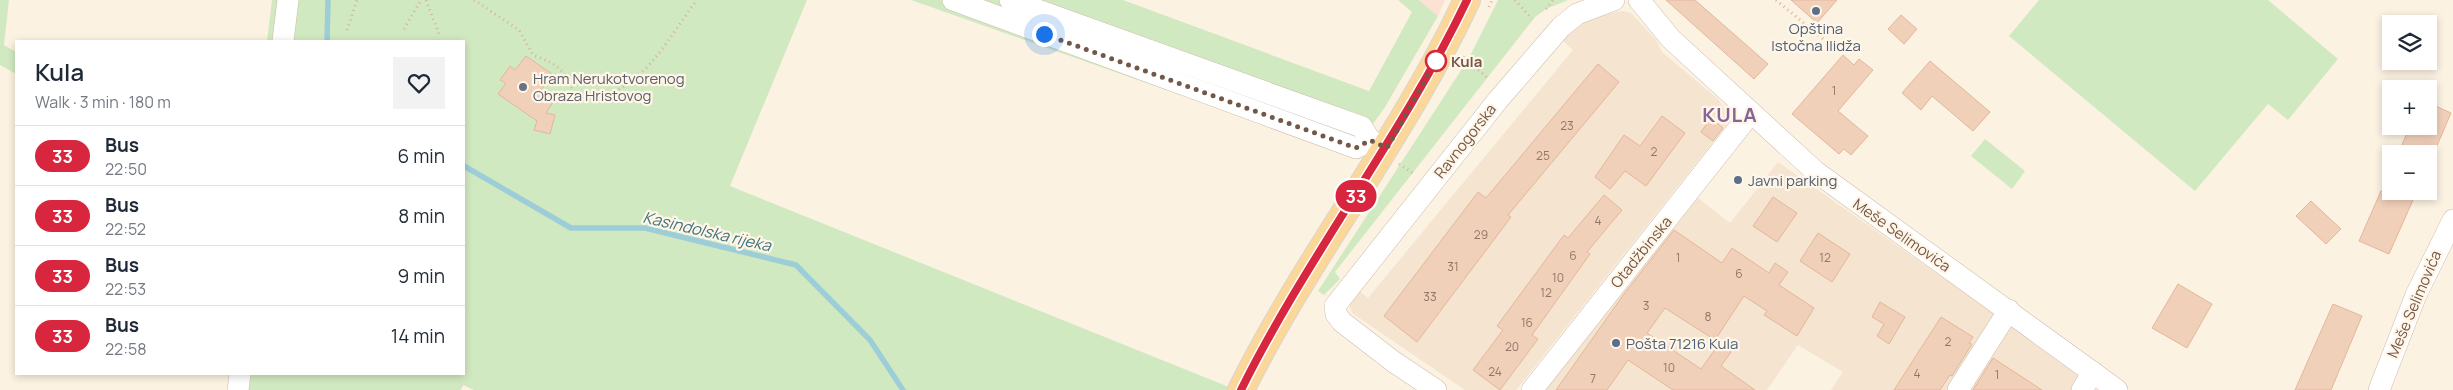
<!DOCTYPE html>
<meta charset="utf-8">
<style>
:root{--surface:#fff;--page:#f2f2f3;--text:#1f2937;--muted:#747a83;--line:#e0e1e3}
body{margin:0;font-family:Manrope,sans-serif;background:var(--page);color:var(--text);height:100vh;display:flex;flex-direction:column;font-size:19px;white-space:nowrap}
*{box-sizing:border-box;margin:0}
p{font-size:16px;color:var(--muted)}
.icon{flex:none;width:28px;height:28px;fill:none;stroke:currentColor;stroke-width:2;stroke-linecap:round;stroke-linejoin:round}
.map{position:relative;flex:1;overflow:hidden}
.details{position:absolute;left:15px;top:40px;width:450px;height:335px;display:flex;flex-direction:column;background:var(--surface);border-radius:0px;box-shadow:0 2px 8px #0003}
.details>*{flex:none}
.badge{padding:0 10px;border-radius:16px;font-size:18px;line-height:32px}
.buttons{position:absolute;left:2382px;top:15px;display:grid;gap:10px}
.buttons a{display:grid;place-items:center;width:55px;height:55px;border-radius:0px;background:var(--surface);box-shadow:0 2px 8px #0003;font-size:25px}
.you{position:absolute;width:25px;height:25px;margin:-12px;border:4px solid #fff;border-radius:50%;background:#1a73e8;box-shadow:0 0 0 8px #1a73e833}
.map>.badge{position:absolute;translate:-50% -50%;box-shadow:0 0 0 2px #fff}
.round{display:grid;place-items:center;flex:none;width:52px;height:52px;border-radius:0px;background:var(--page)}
.headline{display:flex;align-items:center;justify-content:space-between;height:85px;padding:0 20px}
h1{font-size:24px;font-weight:600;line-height:38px}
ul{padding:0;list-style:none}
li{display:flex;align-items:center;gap:15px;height:60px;padding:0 20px;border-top:1px solid var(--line)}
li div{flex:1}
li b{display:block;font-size:19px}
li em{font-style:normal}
li .badge{min-width:55px;font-weight:700;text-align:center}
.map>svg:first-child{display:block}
.residential{fill:#f4e4d0}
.commercial{fill:#fce1d5}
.green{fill:#d1e9c1}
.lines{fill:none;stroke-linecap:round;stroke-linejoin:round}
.stream{stroke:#9dced7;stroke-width:5.5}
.building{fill:#f1d0ba;stroke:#e4b69a}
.minor-casing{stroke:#cfbcac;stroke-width:22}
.major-casing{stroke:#dbd4d0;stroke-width:28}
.path{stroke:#d6b39d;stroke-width:3;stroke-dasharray:1 4;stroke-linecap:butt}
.minor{stroke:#fff;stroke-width:21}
.major{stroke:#fbd79a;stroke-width:26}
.line-casing{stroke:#fff;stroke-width:11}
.line{stroke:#d7263d;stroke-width:8}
.walk{stroke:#735849;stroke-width:5;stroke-dasharray:0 9}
.service-dot{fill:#5c6f8a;stroke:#fff6e8;stroke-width:2}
.stop-dot{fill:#fff;stroke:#d7263d;stroke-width:2.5}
.worship-dot{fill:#6b7280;stroke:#fff6e8;stroke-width:2}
.labels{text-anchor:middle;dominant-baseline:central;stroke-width:4.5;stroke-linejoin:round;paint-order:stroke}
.number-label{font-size:12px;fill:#927665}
.service-label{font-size:15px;fill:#4e5e75;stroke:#fff6e8;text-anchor:start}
.stop-label{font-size:15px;font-weight:bold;fill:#735849;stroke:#fff6e8;text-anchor:start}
.worship-label{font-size:15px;fill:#5b616d;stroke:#fff6e8;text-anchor:start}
.street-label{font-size:15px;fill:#735849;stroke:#fff6e8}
.water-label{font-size:16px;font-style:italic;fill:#3f7580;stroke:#fff6e8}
.district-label{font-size:20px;font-weight:bold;letter-spacing:1px;fill:#866497;stroke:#fff6e8}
</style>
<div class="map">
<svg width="2453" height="390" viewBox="0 0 2453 390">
<rect width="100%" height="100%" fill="#fcf2e2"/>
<g class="residential">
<polygon points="1622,11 1631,13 1656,40 1662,52 1719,100 1724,108 1728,123 1516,390 1465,390 1352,313 1348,301 1356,288 1368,298 1573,50 1561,39 1584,19"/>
<polygon points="1778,162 1996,315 1950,390 1831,390 1843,372 1798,345 1767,390 1545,390 1698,198 1730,223"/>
<polygon points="2010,322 2081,377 2073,390 1967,390"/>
</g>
<polygon class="commercial" points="1419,0 1445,0 1438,16"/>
<g class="green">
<polygon points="0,0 9,0 4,45 16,52 16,74 0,65"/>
<polygon points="272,0 807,0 730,186 1229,387 1230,390 474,390 463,385 461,390 228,390 230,374 464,374 464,41 267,41"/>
<polygon points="911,0 1123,0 1369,91 1412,12 1398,0 1419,0 1438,16 1385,107 1351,155"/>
<polygon points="1498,0 1568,0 1546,9 1535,17 1335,272 1340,279 1324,295 1318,291 1469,58"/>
<polygon points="2039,0 2268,0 2338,59 2288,120 2268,104 2195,191 2009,36"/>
<polygon points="1985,139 2025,171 2012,189 1971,156"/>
</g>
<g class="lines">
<g class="stream">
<polyline points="327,41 328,0"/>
<polyline points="464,166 571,228 645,228 796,265 870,340 903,390"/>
</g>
</g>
<g class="building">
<polygon points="1666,0 1695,0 1768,64 1754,79"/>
<polygon points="1791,0 1837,0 1817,23"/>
<polygon points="1901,15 1917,29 1904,44 1888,29"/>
<polygon points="1843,55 1854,65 1859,59 1873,70 1838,111 1868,136 1851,155 1844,149 1839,154 1792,114"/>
<polygon points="526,56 552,74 541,90 555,99 546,113 555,115 550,134 534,130 537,121 498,94 506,83 500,80 510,66 515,70"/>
<polygon points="1930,61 1990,112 1973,131 1932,96 1921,110 1902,93"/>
<polygon points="1598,64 1619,82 1508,215 1511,217 1417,342 1384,316 1478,192 1486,198"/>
<polygon points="2429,103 2451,113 2429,164 2429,154 2398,154 2410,126 2429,126"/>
<polygon points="1662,116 1685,133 1646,186 1625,171 1610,189 1595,177 1624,135 1640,146"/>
<polygon points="1711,118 1723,128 1713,141 1701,132"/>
<polygon points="2381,191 2417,191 2389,254 2359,241"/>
<polygon points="1604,195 1622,210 1587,252 1590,254 1532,335 1538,339 1500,390 1473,370 1503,330 1497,326 1564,235 1568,238"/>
<polygon points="1773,197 1797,213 1777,242 1753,226"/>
<polygon points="2311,201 2341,229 2326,244 2296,216"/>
<polygon points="1674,230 1722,263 1732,248 1769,273 1775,263 1788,272 1779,285 1814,308 1797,336 1764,315 1767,311 1744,296 1715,340 1665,308 1647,333 1701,369 1719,344 1731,352 1721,366 1755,390 1673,390 1628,360 1607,390 1556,390 1624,294"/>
<polygon points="1818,233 1850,254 1832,282 1800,261"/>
<polygon points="2178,284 2212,304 2187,348 2152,328"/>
<polygon points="1880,302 1905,317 1889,344 1877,336 1884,324 1872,317"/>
<polygon points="2333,304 2362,316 2331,390 2295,390"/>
<polygon points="1941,317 1973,337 1969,343 1972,344 1952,376 1950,375 1940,390 1894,390"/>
<polygon points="1993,358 2042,390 1973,390"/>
</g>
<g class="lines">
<defs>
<g id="minor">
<polyline points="953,0 1356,148 1370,140 1387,148"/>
<polyline points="1010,0 1362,127 1370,140"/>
<polyline points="1639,0 1671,39 1816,172 2117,390"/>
<polyline points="283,41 288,0"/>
<polyline points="238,390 240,374"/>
<polyline points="1436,390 1394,362 1342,322 1336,314 1335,306 1498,100 1561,27 1577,14 1614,0"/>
<polyline points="1532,390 1750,114"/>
<polyline points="1958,390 2009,310"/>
<polyline points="2082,390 2093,372"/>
<polyline points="2379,390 2416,295 2453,220"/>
</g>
<path id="major" d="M1241,390C1308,255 1403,137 1467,0"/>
</defs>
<use href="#minor" class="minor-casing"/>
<use href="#major" class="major-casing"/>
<g class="path">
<polyline points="426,0 439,34"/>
<path d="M474,0L519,30L533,55C546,60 557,64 566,76C573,86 568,88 580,99C640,99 666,40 697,0"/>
<polyline points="1515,0 1532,19"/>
<polyline points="1776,0 1828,43"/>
<polyline points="1489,7 1492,0"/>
<polyline points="1546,9 1553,0"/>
<polyline points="404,29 421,0"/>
<polyline points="347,30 357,0"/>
<polyline points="1463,57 1489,79"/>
<polyline points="1399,164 1414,174"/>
</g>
<use href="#minor" class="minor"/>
<use href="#major" class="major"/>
</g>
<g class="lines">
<defs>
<path id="line" d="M1241,390C1308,255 1402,136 1467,0"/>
</defs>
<use href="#line" class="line-casing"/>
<use href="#line" class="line"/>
<polyline class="walk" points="1044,34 1356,148 1370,140 1387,148 1440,54 1436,61"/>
</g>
<g class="service-dot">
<circle cx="1816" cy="11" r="5"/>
<circle cx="1738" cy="180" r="5"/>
<circle cx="1616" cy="343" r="5"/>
</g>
<circle class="stop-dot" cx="1436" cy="61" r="10"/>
<circle class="worship-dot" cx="523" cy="87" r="5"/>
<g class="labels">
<g class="number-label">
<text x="1834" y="90">1</text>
<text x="1567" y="125">23</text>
<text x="1654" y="151">2</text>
<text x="1543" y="155">25</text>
<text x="1598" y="220">4</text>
<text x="1481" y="234">29</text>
<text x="1573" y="255">6</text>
<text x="1678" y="257">1</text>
<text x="1825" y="257">12</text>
<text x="1453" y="266">31</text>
<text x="1739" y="273">6</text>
<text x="1558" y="277">10</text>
<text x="1546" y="292">12</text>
<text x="1430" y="296">33</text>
<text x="1646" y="305">3</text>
<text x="1708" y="316">8</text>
<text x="1527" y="322">16</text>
<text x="1948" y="341">2</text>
<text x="1512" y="346">20</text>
<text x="1669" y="367">10</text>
<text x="1495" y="371">24</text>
<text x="1917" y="373">4</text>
<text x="1997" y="374">1</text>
<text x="1593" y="378">7</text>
</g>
<g class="service-label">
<text x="1816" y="28" text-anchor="middle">Opština<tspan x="1816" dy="17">Istočna Ilidža</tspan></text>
<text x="1748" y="180">Javni parking</text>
<text x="1626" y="343">Pošta 71216 Kula</text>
</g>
<g class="stop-label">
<text x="1451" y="61">Kula</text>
</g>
<g class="worship-label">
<text x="533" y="78">Hram Nerukotvorenog<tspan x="533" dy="17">Obraza Hristovog</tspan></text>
</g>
<g class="street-label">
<text transform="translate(1465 141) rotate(-52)">Ravnogorska</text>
<text transform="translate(1902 235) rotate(35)">Meše Selimovića</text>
<text transform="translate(1641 252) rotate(-51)">Otadžbinska</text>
<text transform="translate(2414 304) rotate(-67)">Meše Selimovića</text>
</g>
<g class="water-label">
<text transform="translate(707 231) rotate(13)">Kasindolska rijeka</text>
</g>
<g class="district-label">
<text x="1730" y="114">KULA</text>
</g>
</g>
</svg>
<div class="buttons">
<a><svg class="icon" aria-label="layers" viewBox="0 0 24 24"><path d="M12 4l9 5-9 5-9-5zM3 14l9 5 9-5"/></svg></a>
<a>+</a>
<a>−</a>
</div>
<div class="you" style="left:1044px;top:34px"></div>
<b class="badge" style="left:1356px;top:196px;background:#d7263d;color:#fff">33</b>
<section class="details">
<div class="headline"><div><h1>Kula</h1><p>Walk · 3 min · 180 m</p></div><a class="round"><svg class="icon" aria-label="heart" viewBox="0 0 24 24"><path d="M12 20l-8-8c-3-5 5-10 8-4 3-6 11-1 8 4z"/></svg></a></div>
<ul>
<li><span class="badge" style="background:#d7263d;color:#fff">33</span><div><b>Bus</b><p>22:50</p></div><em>6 min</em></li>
<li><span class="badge" style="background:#d7263d;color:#fff">33</span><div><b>Bus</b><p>22:52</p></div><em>8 min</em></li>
<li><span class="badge" style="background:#d7263d;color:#fff">33</span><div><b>Bus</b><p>22:53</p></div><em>9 min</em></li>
<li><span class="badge" style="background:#d7263d;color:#fff">33</span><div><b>Bus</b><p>22:58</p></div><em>14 min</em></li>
</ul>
</section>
</div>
